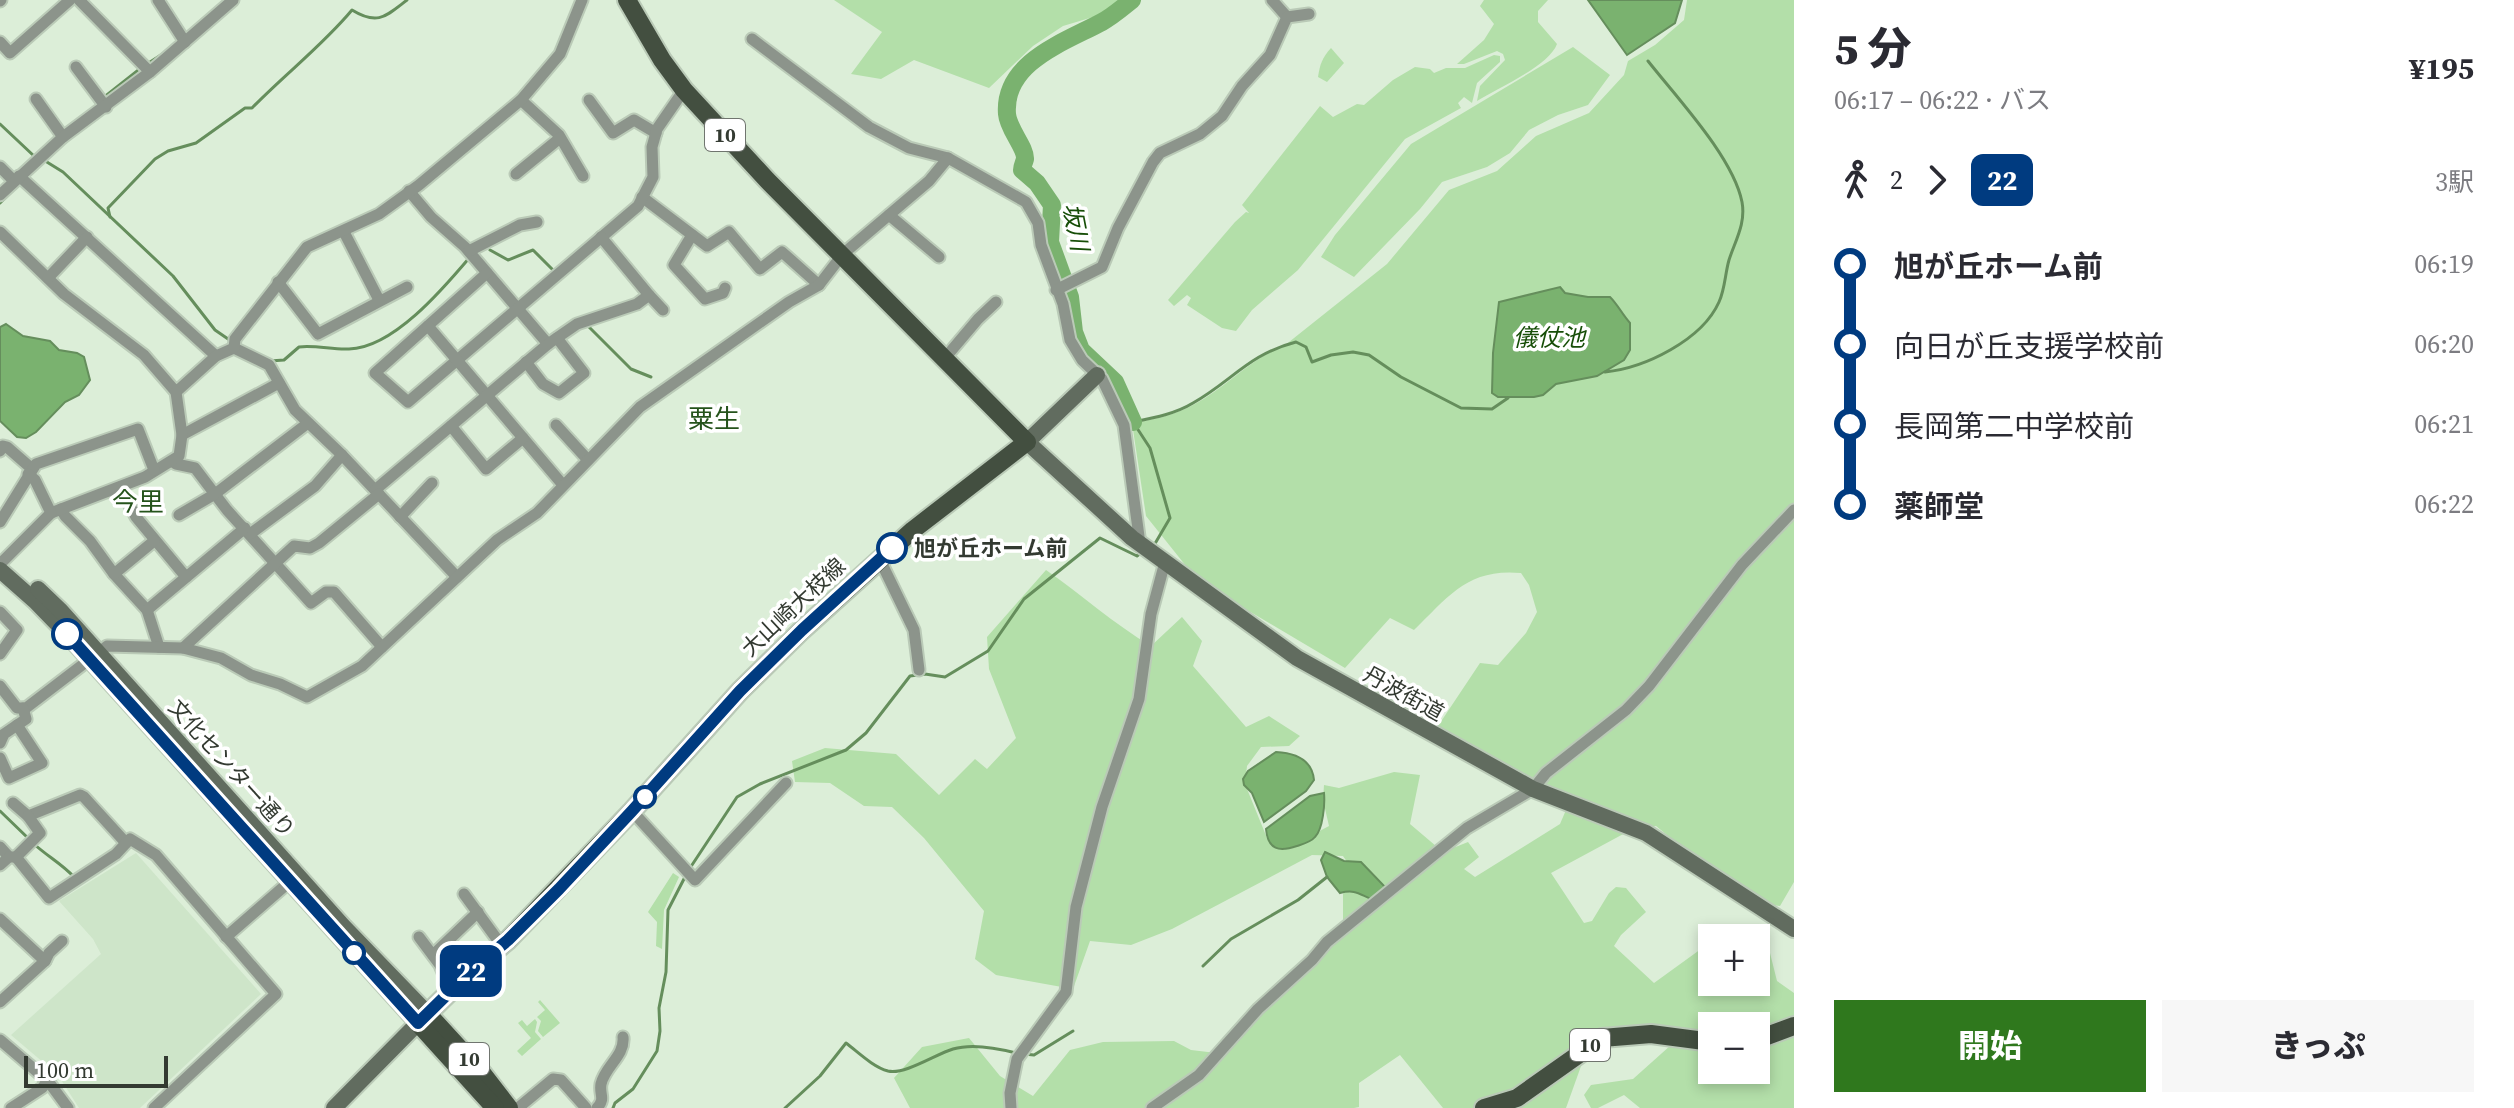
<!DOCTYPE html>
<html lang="ja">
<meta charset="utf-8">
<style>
:root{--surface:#fff;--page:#f7f7f7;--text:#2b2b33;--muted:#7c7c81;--accent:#2f781d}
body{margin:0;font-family:"Source Serif 4","Noto Sans JP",serif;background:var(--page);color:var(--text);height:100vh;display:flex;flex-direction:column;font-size:30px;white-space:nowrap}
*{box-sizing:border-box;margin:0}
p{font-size:26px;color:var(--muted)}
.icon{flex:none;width:44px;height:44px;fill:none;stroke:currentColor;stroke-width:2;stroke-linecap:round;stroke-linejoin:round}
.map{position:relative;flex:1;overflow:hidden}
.side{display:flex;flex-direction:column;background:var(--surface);width:720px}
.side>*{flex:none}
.badge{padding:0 16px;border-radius:12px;font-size:28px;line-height:52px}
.buttons{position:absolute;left:1698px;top:924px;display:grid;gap:16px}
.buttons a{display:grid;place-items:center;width:72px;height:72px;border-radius:0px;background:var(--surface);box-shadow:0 4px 12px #0003;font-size:40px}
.scale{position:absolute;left:24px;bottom:20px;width:144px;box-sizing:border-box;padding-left:8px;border:4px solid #333a31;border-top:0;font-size:22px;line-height:28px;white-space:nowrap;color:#333a31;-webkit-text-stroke:6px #fff;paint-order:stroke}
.map>.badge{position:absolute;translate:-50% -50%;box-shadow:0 0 0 4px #fff}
.legs{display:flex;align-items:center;gap:12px;height:88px;padding:0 40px;font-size:26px}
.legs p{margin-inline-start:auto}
.head{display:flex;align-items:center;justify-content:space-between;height:136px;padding:0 40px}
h1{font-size:44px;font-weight:800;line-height:60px}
.primary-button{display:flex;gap:16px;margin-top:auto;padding:16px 40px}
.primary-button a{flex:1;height:92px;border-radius:0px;background:var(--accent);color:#fff;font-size:32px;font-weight:800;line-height:92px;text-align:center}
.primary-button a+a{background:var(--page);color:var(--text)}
ul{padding:0 40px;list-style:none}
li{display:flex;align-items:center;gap:28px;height:80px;font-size:30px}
li i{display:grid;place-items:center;width:12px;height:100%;margin:0 10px;background:currentColor}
li i::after{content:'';width:20px;height:20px;margin:-10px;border:6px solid;border-radius:50%;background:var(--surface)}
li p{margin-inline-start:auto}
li:first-child i{background:linear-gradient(#0000 50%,currentColor 0)}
li:last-child i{background:linear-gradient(currentColor 50%,#0000 0)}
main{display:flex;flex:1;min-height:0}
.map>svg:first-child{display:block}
.built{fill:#cee5c9}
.green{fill:#b3dfa9;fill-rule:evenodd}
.water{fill:#7ab26f;stroke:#658e5c;stroke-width:2}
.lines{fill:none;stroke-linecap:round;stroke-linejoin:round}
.stream{stroke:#658e5c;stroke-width:3}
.river{stroke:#7ab26f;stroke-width:18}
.street-casing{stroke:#bacab7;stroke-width:15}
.secondary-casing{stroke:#bacab7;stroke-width:20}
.primary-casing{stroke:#bacab7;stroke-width:22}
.street{stroke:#8c948b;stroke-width:11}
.secondary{stroke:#616c5f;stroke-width:16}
.primary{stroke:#434f40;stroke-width:18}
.line-1-casing{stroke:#fff;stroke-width:18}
.line-1{stroke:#003b80;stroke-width:12}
.stop-1-dot{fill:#fff;stroke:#003b80;stroke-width:4}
.labels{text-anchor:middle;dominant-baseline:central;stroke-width:7;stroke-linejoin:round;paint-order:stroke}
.shield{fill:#fff;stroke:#70756f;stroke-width:2}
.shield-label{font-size:20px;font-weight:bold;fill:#333a31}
.stop-label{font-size:22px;font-weight:bold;fill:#333a31;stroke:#fff;text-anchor:start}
.street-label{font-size:22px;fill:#333a31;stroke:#fff}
.water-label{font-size:24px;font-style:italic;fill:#174e08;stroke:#fff}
.quarter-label{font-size:26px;fill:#25531b;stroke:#fff}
</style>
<main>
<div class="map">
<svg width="1794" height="1108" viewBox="0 0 1794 1108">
<rect width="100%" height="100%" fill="#dceed8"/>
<polygon class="built" points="136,853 261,994 140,1108 79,1108 58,1075 11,1035 101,954 93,939 59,901"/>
<g class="green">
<polygon points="834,0 1122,0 1103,14 1063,26 1033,46 989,88 914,60 881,79 851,74 882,32"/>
<path d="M1484,0H1548L1538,11V22L1557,44C1549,66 1498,88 1477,101L1480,86L1505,60L1503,54L1497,51L1464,64H1457L1484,40L1494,24L1480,6Z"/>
<path d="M1687,0H1794V882L1780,906L1763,904L1689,853L1656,826L1627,832L1551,873L1584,923L1592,921L1609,893L1616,887L1626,888L1646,912L1621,935L1614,946L1654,983L1712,941V982H1756V941L1769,949L1777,981L1794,993V1108H1640L1624,1095L1598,1108H1591L1584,1095L1591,1085L1633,1079L1671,1045L1612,1031L1585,1055L1566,1108H1443L1400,1055L1359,1083V1107L1354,1108H910L894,1078L922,1047L969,1038L1000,1076L1033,1096L1070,1050L1103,1042L1174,1041L1191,1050L1225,1054L1288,983L1343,936V894L1356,875L1343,856L1312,855L1172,929L1131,945L1090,941L1073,989L996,975L975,959L984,911L924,838L892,807L864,806L830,783L795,782L792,761L825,748L896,754L939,795L975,759L987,769L1016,738L989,669L987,637L1046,570C1082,595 1114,624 1151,646L1182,617L1202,641L1193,666L1246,727L1269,716L1300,736L1289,746L1261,747L1247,766L1245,784L1267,838L1284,850L1329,826L1323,800L1324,785L1339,788L1394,772L1420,775L1410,824L1443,852L1468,842L1479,857L1464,869L1475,877L1560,824L1572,796L1504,764L1438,726L1480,663L1498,665L1526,633L1537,612L1529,585L1521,573C1468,568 1449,596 1414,630L1390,618L1345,668L1198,581L1146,516L1132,423C1153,420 1175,415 1193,405C1226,388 1249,359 1284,346L1387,264L1449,190L1497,171L1536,136L1589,113L1624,75L1628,61L1655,45L1684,20ZM1712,1026H1756V1070H1712Z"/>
<polygon points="1573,47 1610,75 1588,105 1558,115 1529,130 1510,153 1487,167 1442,182 1420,209 1354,277 1321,257 1335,235 1411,144"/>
<path d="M1331,48L1344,63L1327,82L1318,77C1320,64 1322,58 1331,48Z"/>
<polygon points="1494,55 1500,56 1500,62 1477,83 1472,103 1464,97 1458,103 1461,108 1405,139 1298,270 1252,310 1236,331 1222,328 1187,305 1191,298 1187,295 1174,306 1168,300 1235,222 1246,212 1249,213 1242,205 1320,106 1333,117 1357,104 1364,105 1393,80 1415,67 1430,69 1434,73 1446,68 1465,68"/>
<polygon points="673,873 679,877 664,910 662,949 656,946 657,922 648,912"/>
<polygon points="540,1000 560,1023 543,1037 538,1031 541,1021 537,1017 545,1010 538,1002"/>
<polygon points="535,1019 537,1022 535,1032 541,1039 522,1056 517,1051 531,1038 518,1023 522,1020 527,1026"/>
</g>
<g class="water">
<polygon points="1588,0 1682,0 1675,23 1627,55"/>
<path d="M1560,287L1565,293L1588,297H1610C1618,305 1622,314 1630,323V350L1624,360L1597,376L1556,384L1543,395L1534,397H1498L1492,393L1493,353L1499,302Z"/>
<polygon points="6,324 23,336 50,341 59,350 77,353 84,357 90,380 79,395 65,402 36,432 26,438 17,437 0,421 0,327"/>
<path d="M1276,752C1295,753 1312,759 1314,780L1306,791L1264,822L1252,793L1244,785L1243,779L1248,771Z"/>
<path d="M1324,793C1325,804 1323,829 1315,837C1311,842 1303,844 1297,846C1279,852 1268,850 1266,829L1310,796Z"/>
<path d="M1325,852L1344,861L1361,862L1387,889L1371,899C1359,894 1355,889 1340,893L1327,877L1321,860Z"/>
</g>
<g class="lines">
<g class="stream">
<polyline points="147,64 164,53"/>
<polyline points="103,98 141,68"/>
<polyline points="0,124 34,156"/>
<polyline points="42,159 63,172 173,276 215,330 231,341"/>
<polyline points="0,203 10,193"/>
<path d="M110,217L108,208L155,159L168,151L196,143L245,108H252C285,74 322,46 352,10C378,26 386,16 407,0"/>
<polyline points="490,250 508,260 533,250 554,271"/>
<polyline points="587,325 631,369 651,377"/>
<path d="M270,361L284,360L299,347C316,345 333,350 349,349C393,348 443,289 470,257"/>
<path d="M1605,372C1645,368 1702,340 1719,302C1725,289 1725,274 1729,260C1735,241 1746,224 1742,202C1733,157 1677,98 1648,61"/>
<path d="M1153,547L1170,518L1150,448L1133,422C1153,418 1175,414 1193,403C1232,381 1249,354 1296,342L1306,347L1312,362L1331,355L1353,352L1369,355L1401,377L1461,408L1492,409L1508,398"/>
<polyline points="0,811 29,839"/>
<path d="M34,844C47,856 62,864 74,877"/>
<polyline points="690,868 737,797 760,784 846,750 866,733 910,676 925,674 945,677 988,651 1024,599 1100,538 1137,556 1142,552"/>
<polyline points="1203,966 1231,939 1298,900 1327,877"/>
<polyline points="1024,1054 1034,1055 1073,1031"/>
<polyline points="613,1108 615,1103 633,1089 657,1051 660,1031 659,1008 666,972 668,910 686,875"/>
<path d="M785,1108L820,1076L846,1043C858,1052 873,1067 888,1071C905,1075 936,1054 953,1049C973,1043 997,1048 1016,1053"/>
</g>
<path class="river" d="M1132,0C1122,8 1113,16 1102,22C1065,42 1003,62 1007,114C1008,129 1026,148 1025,159C1024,163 1022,166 1022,170L1037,183L1052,205L1050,242L1070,297L1074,332L1081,350L1115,382L1133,422"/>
<defs>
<g id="street">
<polyline points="79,0 150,72"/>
<polyline points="158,0 185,42"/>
<polyline points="1272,0 1287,17"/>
<polyline points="0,1 1,0"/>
<polyline points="752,39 869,127 909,148 948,158 1026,202 1038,223 1041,245 1063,304 1070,340 1082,360 1102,379 1124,425 1140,544"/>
<polyline points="0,42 10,53 70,0"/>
<polyline points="76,67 106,107"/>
<polyline points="36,99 63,137"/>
<polyline points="521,100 559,135 583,176"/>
<polyline points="589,100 613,133 634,120 656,133"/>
<polyline points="0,167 14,181"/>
<polyline points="516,174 560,138"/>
<polyline points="19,176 216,356"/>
<polyline points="409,191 431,217 465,247 548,344"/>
<polyline points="0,195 63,137 150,72 233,0"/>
<polyline points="642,197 707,246 729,232 760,269 782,252 819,285"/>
<polyline points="889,215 939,257"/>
<polyline points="0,232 64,294 144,355 176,392 216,356 234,348 269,365 295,410 342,455 457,577"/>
<polyline points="344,232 379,300"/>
<polyline points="692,235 674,265 705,299 723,293 725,288"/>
<polyline points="469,251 520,225 537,222"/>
<polyline points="487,273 375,373 408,402 638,206 653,177 652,147 657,129 684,90"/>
<polyline points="48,278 87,237"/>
<polyline points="278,282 318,334 407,287"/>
<polyline points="1056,290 1102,267 1118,228 1153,162 1160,153 1200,134 1222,116 1242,86 1270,55 1287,17 1309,14"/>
<polyline points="649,295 663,310"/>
<polyline points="428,326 563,485"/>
<polyline points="234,348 235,339 307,247 379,214 419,185 521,100 560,54 582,0"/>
<polyline points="945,358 978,319 996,302"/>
<polyline points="526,362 543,384 559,393 584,373 557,338"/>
<polyline points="556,425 588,460"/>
<polyline points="451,426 486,469 523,438"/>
<polyline points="182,435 279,383"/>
<polyline points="0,451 3,446 7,447 31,468"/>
<polyline points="172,461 176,464 195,468 227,510 311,603 326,592 334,592 382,647"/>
<polyline points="120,487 136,517 186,577"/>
<polyline points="375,490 548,344 577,324 637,304 649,295 601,237"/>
<polyline points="61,509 65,516 90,541 114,574 147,610 159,647"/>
<polyline points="51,513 145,477 179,456 182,435 176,392"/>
<polyline points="179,515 215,494 308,423"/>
<polyline points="400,517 432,483"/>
<polyline points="0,522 36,464 138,429 154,470"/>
<polyline points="250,534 315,486 342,455"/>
<polyline points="880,560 914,630 919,670"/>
<polyline points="0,564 51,513 35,480 28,474"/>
<polyline points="114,574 154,541"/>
<polyline points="147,610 245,528"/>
<polyline points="0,612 17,630 0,654"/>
<polyline points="183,648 294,546 310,548 319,543 379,494"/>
<polyline points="0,686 17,708 26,708 107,646 183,648 221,658 251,675 280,684 307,697 362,666 497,540 537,513 640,407 789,302 819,285 843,254 929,181 948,158"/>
<polyline points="0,743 4,734 26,719 23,708"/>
<polyline points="0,758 9,778 42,763 17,725"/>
<polyline points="13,803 28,816 80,795 84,797 126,843"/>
<polyline points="632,811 695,880 786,783"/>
<polyline points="28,816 40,833 16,857 49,898 116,854 130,839 156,855 276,994 154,1108"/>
<polyline points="0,847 9,857"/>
<polyline points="0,865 9,857 16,857"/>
<polyline points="464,894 502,946"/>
<polyline points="0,919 45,961 0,1002"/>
<polyline points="226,937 295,877"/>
<polyline points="419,937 440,965 450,990"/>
<polyline points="433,955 478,912"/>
<polyline points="45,961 49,953 62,941"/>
<polyline points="0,1040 48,1081 68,1108"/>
<polyline points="11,1108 42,1088 48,1081"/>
<polyline points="518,1108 553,1079 561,1080 586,1108"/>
<path d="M597,1108C606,1098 599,1095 601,1084C605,1066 625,1056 623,1037"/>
<polyline points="1011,1108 1010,1093 1017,1059 1066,992 1076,907 1102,807 1139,699 1151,614 1165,562"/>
<polyline points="1152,1108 1199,1075 1258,1009 1312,960 1327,942 1467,828 1533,789 1546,773 1626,710 1649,686 1742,565 1794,510"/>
</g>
<g id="secondary">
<polyline points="1097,375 1027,442 1132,538 1297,658 1533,789 1646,833 1794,929"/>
<polyline points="0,570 35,601 67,634 418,1023 334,1108"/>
<polyline points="38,589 61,611 343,926 427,1013"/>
</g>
<g id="primary">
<polyline points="427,1013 482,1073 509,1108"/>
<polyline points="1756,1040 1794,1026"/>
<polyline points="495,1108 418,1023 472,970 508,940 632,811 740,691 802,630 913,530 1027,442 767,180 684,90 662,60 627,0"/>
<polyline points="1484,1108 1517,1098 1602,1038 1651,1034 1712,1042"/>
</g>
</defs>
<use href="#street" class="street-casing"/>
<use href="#secondary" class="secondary-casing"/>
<use href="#primary" class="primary-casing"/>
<use href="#street" class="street"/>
<use href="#secondary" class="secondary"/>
<use href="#primary" class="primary"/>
</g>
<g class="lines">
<defs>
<polyline id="line-1" points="67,634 418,1023 472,970 508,940 559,889 632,811 740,691 802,630 892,548"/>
</defs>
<use href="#line-1" class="line-1-casing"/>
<use href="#line-1" class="line-1"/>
</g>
<g class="stop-1-dot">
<circle cx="892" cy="548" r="14"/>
<circle cx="67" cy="634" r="14"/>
<circle cx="645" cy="797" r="10"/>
<circle cx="354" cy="953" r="10"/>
</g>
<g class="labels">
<g class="shield">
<rect x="705" y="119" width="40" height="32" rx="6"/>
<rect x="1570" y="1029" width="40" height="32" rx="6"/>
<rect x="449" y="1043" width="40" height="32" rx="6"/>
</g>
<g class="shield-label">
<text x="725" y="135">10</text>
<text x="1590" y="1045">10</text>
<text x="469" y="1059">10</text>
</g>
<g class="stop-label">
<text x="914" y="548">旭が丘ホーム前</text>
</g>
<g class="street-label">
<text transform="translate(793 607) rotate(-43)">大山崎大枝線</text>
<text transform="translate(1404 693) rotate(29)">丹波街道</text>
<text transform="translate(232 768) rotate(48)">文化センター通り</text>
</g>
<g class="water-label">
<text transform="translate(1076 227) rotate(79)">坂川</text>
<text x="1549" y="337">儀仗池</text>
</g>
<g class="quarter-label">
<text x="714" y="419">粟生</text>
<text x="138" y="502">今里</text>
</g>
</g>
</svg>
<div class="buttons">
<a>+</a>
<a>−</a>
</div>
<div class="scale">100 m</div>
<b class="badge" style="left:471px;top:971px;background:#003b80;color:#fff">22</b>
</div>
<section class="side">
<div class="head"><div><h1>5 分</h1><p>06:17 – 06:22 · バス</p></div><b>¥195</b></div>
<div class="legs"><svg class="icon" aria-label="walk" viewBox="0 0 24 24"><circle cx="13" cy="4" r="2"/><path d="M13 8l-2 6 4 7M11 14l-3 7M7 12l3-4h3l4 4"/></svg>2<svg class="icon" aria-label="forward" viewBox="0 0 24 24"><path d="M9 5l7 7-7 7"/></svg><b class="badge" style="background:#003b80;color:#fff">22</b><p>3駅</p></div>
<ul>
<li><i style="color:#003b80"></i><b>旭が丘ホーム前</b><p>06:19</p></li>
<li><i style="color:#003b80"></i><span>向日が丘支援学校前</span><p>06:20</p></li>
<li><i style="color:#003b80"></i><span>長岡第二中学校前</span><p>06:21</p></li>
<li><i style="color:#003b80"></i><b>薬師堂</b><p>06:22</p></li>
</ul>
<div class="primary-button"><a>開始</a><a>きっぷ</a></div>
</section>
</main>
